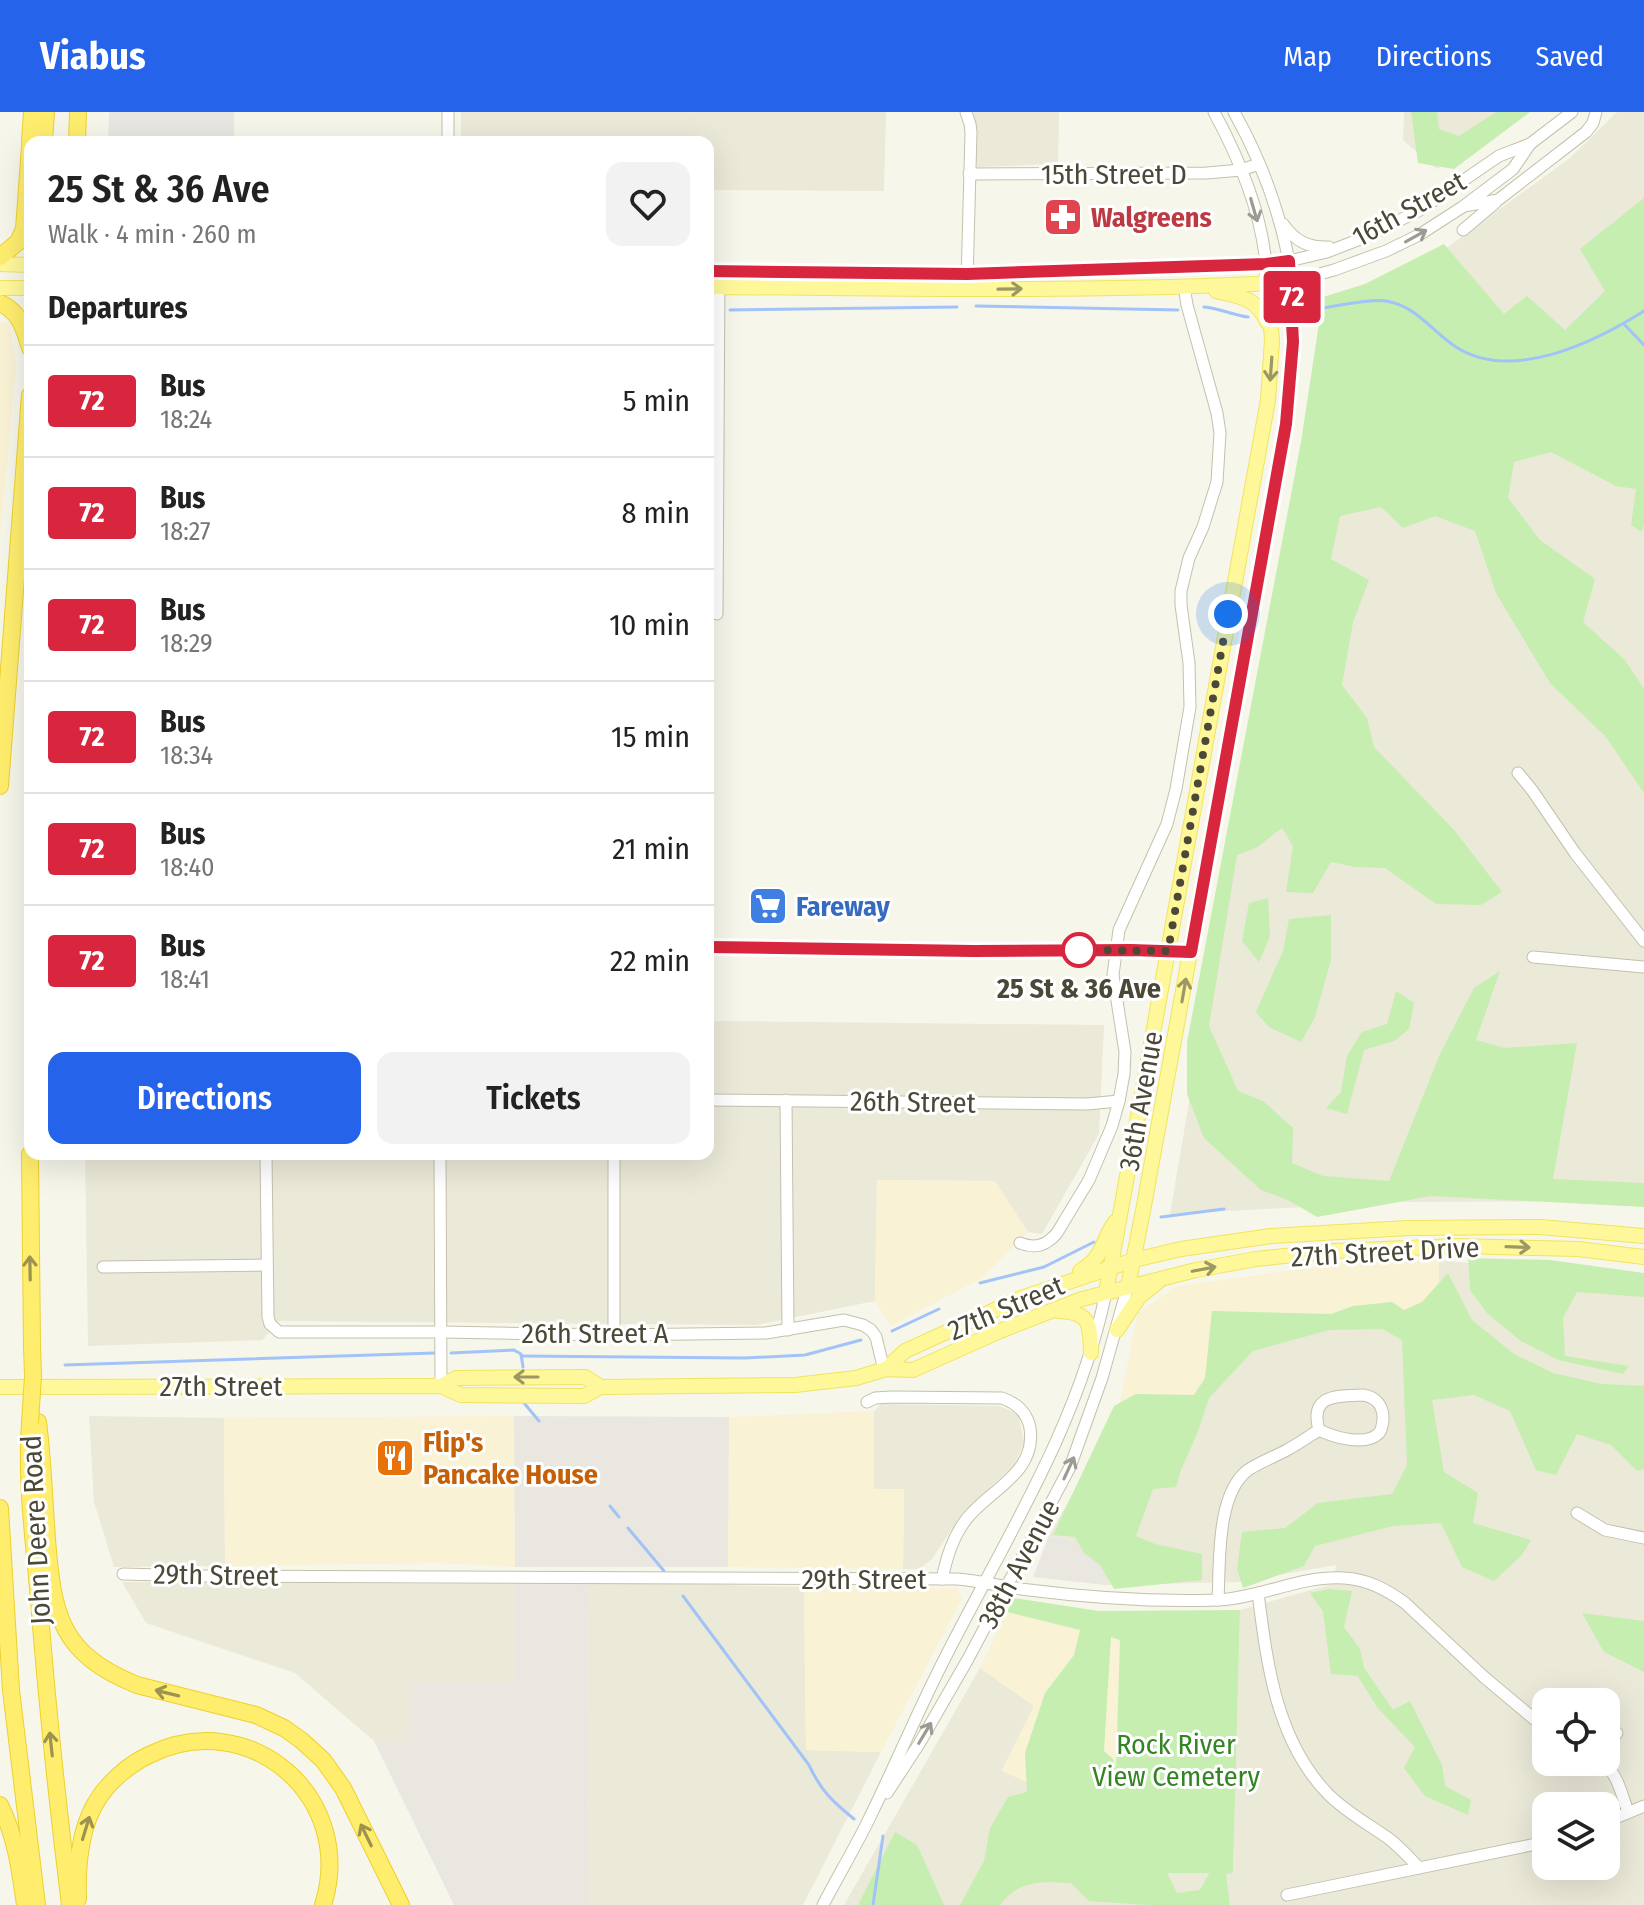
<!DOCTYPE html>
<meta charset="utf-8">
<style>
:root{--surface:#fff;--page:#f2f2f2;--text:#222;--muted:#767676;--line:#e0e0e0;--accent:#2563eb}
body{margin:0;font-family:"Fira Sans Condensed",sans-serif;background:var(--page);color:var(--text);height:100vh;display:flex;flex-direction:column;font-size:30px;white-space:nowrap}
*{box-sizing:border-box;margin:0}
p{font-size:26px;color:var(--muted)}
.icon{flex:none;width:44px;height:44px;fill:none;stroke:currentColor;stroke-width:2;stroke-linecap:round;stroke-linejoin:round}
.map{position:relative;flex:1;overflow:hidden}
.details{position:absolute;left:24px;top:24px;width:690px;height:1024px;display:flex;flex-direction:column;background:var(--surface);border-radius:16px;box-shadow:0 8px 32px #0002}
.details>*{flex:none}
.badge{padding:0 16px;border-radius:6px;font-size:28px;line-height:52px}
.fabs{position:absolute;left:1532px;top:1576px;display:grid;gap:16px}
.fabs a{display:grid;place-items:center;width:88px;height:88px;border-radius:16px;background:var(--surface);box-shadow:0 8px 32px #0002;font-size:40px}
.you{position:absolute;width:40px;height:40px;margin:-20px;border:6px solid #fff;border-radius:50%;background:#1a73e8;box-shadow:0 0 0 12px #1a73e833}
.map>.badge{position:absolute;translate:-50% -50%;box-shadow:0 0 0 4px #fff}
h2{padding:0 24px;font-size:30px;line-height:72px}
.round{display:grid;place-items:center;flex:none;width:84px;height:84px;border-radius:16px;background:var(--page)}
.overview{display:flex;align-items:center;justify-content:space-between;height:136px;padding:0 24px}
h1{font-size:38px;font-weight:600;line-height:60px}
.primary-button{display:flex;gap:16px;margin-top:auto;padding:16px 24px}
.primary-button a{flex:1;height:92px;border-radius:16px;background:var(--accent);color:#fff;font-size:32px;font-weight:600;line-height:92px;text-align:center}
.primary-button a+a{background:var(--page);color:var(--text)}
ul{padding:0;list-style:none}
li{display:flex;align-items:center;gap:24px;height:112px;padding:0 24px;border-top:2px solid var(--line)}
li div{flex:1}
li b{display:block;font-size:30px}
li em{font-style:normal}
li .badge{min-width:88px;font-weight:700;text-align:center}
header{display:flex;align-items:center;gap:48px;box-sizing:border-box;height:112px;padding:0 40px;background:var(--accent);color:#fff}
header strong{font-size:38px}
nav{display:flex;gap:44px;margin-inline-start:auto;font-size:28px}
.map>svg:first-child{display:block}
.residential{fill:#ebe9d8;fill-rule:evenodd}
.commercial{fill:#f9f2d5}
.industrial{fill:#e9e7df}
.green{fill:#c5eeb0;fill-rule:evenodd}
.parking{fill:#e8e7e2}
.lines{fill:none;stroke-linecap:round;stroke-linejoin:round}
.stream{stroke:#a2c3f8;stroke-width:3}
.minor-casing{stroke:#c3c1ac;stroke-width:13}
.major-casing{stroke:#f0e45f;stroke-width:16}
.highway-casing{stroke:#edd02e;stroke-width:18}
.minor{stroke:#fff;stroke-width:11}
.major{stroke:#fff89b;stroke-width:14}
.highway{stroke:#ffee6d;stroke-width:16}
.highway-bridge-casing{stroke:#edd02e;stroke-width:18;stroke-linecap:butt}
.highway-bridge{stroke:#ffee6d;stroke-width:16}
.oneway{stroke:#9d9a91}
.oneway2{stroke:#9d9764}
.oneway3{stroke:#9d934f}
.line-casing{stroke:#fff;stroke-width:18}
.line{stroke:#d7263d;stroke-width:12}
.walk{stroke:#4c4837;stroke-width:8;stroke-dasharray:0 14.4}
.stop-dot{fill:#fff;stroke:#d7263d;stroke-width:4}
.labels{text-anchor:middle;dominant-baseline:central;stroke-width:6;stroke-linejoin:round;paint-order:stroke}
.street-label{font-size:28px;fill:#4c4837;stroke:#fff}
.health-label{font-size:28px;font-weight:bold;fill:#be3a42;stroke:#fff;text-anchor:start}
.shop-label{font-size:28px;font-weight:bold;fill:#366cbe;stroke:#fff;text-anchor:start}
.stop-label{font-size:28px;font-weight:bold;fill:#4c4837;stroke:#fff}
.food-label{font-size:28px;font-weight:bold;fill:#c56008;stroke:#fff;text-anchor:start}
.park-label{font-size:28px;fill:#338523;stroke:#fff}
</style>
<header>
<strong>Viabus</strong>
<nav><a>Map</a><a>Directions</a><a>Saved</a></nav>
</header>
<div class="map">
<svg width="1644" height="1793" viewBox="0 0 1644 1793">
<rect width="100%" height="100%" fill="#f7f6eb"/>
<g class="residential">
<polygon points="461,0 886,0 884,79 708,78 708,30 461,30"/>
<polygon points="974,0 1059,0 1058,52 977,55"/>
<polygon points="1404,0 1521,0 1437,57 1403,28"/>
<polygon points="1617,0 1644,0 1644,1089 1402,1090 1170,1102 1300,341 1441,140 1570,46"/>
<polygon points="708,909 1104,913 1099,1022 1042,1122 1028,1120 994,1069 877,1068 875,1189 756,1213 280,1209 262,1228 88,1234 85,1042 708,1042"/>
<path d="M1439,1148L1644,1169V1793H844L980,1556L1034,1594L1002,1658L1115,1711L1156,1734L1233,1761L1240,1498L1333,1472L1336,1453L1238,1470L1105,1473L1113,1436L1049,1424L1117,1303L1215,1208L1438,1203ZM1546,1590H1606V1650H1546ZM1546,1694H1606V1754H1546Z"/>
<polygon points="881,1292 999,1294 1018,1302 1024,1330 1014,1354 964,1399 932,1447 920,1457 903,1457 904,1377 874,1377 874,1299"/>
<polygon points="89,1304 224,1306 225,1454 114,1455 94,1390"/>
<polygon points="122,1470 515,1472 515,1571 410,1571 410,1629 374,1629 295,1561 146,1511"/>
<polygon points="587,1470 804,1475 806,1638 881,1640 803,1793 589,1793"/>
</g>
<g class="commercial">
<polygon points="0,209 10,213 16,255 0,425"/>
<polygon points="877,1068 995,1069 1028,1120 982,1166 891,1214 875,1189"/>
<polygon points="1439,1148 1438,1204 1215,1208 1202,1306 1117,1303 1138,1201 1178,1174 1336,1152"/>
<polygon points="874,1299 874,1377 904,1377 903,1457 728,1455 729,1305"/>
<polygon points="514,1304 515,1455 439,1451 225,1454 224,1306"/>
<polygon points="804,1475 956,1476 962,1487 881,1640 806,1638"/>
<polygon points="1007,1500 1120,1527 1115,1711 1002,1659 1034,1594 980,1556"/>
</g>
<g class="industrial">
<polygon points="514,1304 729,1305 728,1455 515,1455"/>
<polygon points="1049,1424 1113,1436 1105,1473 1033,1465"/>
<polygon points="587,1470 589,1793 454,1793 374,1629 410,1629 409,1571 515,1571 515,1472"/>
</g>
<g class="green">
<polygon points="1411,0 1437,0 1439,17 1459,24 1496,0 1530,0 1454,57 1418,51"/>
<polygon points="1644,86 1644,411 1642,420 1631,413 1636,377 1616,374 1551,340 1514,350 1508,386 1540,428 1595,467 1583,510 1625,548 1644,577 1644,681 1606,625 1550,571 1496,481 1475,419 1435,404 1403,416 1381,395 1340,404 1331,447 1369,468 1353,510 1342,573 1367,606 1374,635 1455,719 1502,780 1481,793 1436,792 1385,756 1355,755 1331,750 1313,781 1286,780 1293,734 1282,716 1256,736 1237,743 1209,914 1238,979 1263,989 1293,1016 1292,1051 1323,1064 1389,1069 1440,942 1474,876 1500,859 1476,928 1505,936 1577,931 1553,1067 1644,1071 1644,1095 1431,1084 1317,1105 1288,1088 1261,1078 1204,1026 1187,982 1187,930 1301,330 1323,185 1365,172 1444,132 1504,202 1527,184 1565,218 1605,179 1580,137"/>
<polygon points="1268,786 1270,824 1259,850 1242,829 1249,791"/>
<polygon points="1331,803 1331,848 1315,905 1301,930 1269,915 1256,900 1283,839 1289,807"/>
<polygon points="1396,879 1414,891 1409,917 1394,929 1364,938 1347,1002 1326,996 1341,980 1347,944 1362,920 1387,912"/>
<polygon points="1468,1146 1550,1148 1644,1161 1644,1185 1577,1180 1563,1206 1565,1244 1629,1254 1623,1262 1558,1248 1521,1229 1487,1201 1470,1178"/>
<polygon points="1448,1161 1472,1208 1514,1242 1553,1261 1602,1272 1644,1274 1644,1357 1637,1359 1611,1333 1577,1322 1556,1363 1536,1358 1510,1299 1474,1283 1432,1288 1444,1360 1478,1381 1473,1411 1531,1428 1522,1443 1494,1469 1462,1455 1441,1411 1393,1414 1315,1434 1304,1454 1243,1476 1237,1457 1242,1420 1285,1416 1318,1391 1392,1382 1407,1353 1402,1228 1382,1217 1329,1218 1253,1239 1209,1286 1198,1319 1181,1358 1176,1375 1153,1377 1136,1424 1155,1432 1202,1442 1202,1468 1114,1477 1100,1453 1084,1441 1075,1425 1053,1423 1114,1294 1136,1282 1194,1283 1205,1266 1212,1199 1331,1202 1353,1194 1392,1190 1404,1198 1422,1190"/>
<polygon points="1329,1477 1352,1479 1344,1515 1360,1537 1364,1556 1393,1598 1410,1589 1442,1653 1445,1674 1471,1688 1468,1703 1425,1684 1404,1656 1415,1635 1377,1595 1358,1564 1331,1562 1323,1499 1310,1481"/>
<path d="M1014,1486L1099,1499L1240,1498L1233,1761L1226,1762L1230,1793H1148L1089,1789L1071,1771C1042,1770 1019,1767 1000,1793H960L984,1749L990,1716L1008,1685L1027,1680L1025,1641L1045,1581L1074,1543L1080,1518L1007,1500ZM1111,1525L1120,1528L1116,1656L1113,1647L1104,1639ZM1167,1761H1209V1762L1200,1778L1177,1781Z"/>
<polygon points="1582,1501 1644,1509 1644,1560 1604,1540"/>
<polygon points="895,1720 917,1733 944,1793 858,1793"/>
</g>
<polygon class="parking" points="109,0 234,0 234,30 108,30"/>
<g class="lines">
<g class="stream">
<polyline points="976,194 1178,198"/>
<path d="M1204,195C1219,196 1232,203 1248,205"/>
<polyline points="730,198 957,195"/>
<path d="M1313,198C1330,195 1371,186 1386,189C1417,194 1431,219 1456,235C1512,271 1595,230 1644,199"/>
<polyline points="1625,213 1644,233"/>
<polyline points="1161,1105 1224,1097"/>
<polyline points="980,1171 1044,1155 1094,1130"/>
<polyline points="892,1219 939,1197"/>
<polyline points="451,1241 514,1238 521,1242 523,1255"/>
<polyline points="521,1244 745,1246 805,1243 861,1228"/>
<polyline points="65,1253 435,1241"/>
<polyline points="524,1291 539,1309"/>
<polyline points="610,1394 619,1405"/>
<polyline points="628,1416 664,1459"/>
<path d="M683,1484L809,1653C821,1679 832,1689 854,1707"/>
<polyline points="873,1793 883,1724"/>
</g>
<defs>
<g id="minor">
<polyline points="966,0 970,12 971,20 967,170"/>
<path d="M1214,0C1239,46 1261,99 1266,152"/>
<path d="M1234,0C1260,46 1279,98 1289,149L1327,140L1368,124L1420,98L1499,44L1530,32L1572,0"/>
<polyline points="448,30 448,0"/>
<polyline points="969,62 1207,61 1241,58 1259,52"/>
<polyline points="1464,94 1498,88 1586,20 1593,11 1596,0"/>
<path d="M1283,112C1295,129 1308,136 1329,135"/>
<polyline points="1463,118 1495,91"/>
<polyline points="1291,170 1334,158 1386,139 1419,123 1464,94 1513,57 1530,32"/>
<polyline points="717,502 719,159"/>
<polyline points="1518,661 1532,678 1575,741 1644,829"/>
<polyline points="708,835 973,839 1131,838 1191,840"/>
<polyline points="1533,845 1644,855"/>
<polyline points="708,988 1087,992 1119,989"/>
<polyline points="786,988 788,1218"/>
<polyline points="266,1042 268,1205 270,1212 279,1220 442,1220 614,1223 766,1221 844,1208 863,1213 871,1218 876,1225 884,1258"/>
<polyline points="440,1042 441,1274"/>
<path d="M1020,1131C1035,1137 1046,1134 1057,1121L1089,1068L1112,1014L1119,989L1124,962L1125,940L1113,863L1119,818L1167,712L1176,677L1190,595L1189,551L1181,493V479L1189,446L1203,415L1217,370L1220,321L1217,301L1187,193L1184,174"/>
<polyline points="103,1155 267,1153"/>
<polyline points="614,1223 614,1042"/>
<path d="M1363,1283C1377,1285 1384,1295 1383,1309C1382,1313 1382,1318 1379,1321C1366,1335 1333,1325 1319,1318C1309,1282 1337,1284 1363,1283Z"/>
<path d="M867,1290L875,1286L892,1285L1002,1286C1016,1291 1027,1300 1030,1316C1037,1362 988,1378 965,1409C952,1427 947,1445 942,1467"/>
<polyline points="1577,1401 1605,1418 1644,1426"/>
<path d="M123,1462L201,1464L957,1467C981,1469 1005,1475 1029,1478C1092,1486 1155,1490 1218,1488C1260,1486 1302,1463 1344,1466C1367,1467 1386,1477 1405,1491L1484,1565L1546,1617"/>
<path d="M1258,1481C1267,1552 1276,1628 1328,1682C1346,1700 1368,1712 1388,1726C1400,1735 1409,1745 1419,1756"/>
<path d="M1218,1488C1220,1451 1216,1382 1248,1358C1260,1350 1274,1345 1287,1338C1298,1332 1308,1325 1319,1318"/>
<polyline points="1606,1636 1617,1621"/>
<path d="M1604,1650C1618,1664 1622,1683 1628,1700"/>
<polyline points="887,1681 919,1632 968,1547 1070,1355 1102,1266 1128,1174"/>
<polyline points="1606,1710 1644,1694"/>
<polyline points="1287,1783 1546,1730"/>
<path d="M823,1793C838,1764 855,1736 869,1707C896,1652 919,1596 947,1542C1007,1424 1079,1312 1106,1180"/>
</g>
<g id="major">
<polyline points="0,152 30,153"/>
<path d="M708,159L967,162L1266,152L1289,149C1294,204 1293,257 1286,312L1143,1099L1128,1174"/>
<path d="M708,175C902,176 1097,181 1291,170"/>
<polyline points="0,176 30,176"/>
<path d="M1216,179C1240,185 1256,185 1267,210"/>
<path d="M1080,1159C1105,1144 1100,1131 1115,1110"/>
<polyline points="1106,1180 1268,288 1272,228 1266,152"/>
<path d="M1058,1199C1091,1200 1090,1212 1091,1241"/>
<polyline points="1117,1218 1139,1185 1158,1170"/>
<polyline points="886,1257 905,1239 1021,1186 1134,1148 1181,1137 1271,1124 1408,1116 1540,1115 1644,1124"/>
<polyline points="441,1274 456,1266 585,1265 601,1275"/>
<polyline points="0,1275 441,1274 461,1283 584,1284 601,1275 795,1273 856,1266 886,1257 913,1258 1000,1219 1082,1187 1196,1158 1256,1147 1334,1139 1456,1134 1578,1137 1644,1145"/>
</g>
<g id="highway">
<polyline points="30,30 32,0"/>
<polyline points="44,30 46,0"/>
<polyline points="77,30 78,0"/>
<polyline points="0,145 18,130 24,117 30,34"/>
<path d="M0,191C20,200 24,216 30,236"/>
<polyline points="0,674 30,283"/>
<polyline points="30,1042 32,1234"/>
<path d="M38,1310C43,1348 44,1388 47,1427C53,1503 60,1542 137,1573L256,1603L284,1616L301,1628L323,1648L343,1676L401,1793"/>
<path d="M30,1311C26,1366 33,1422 38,1476C46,1582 57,1688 70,1793"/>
<polyline points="0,1396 11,1578 37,1793"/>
<path d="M0,1693C16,1725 20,1758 25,1793"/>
<path d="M78,1787C77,1755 79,1720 95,1692C107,1671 128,1653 149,1643C250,1593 357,1686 323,1793"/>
</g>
</defs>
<use href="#minor" class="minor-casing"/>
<use href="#major" class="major-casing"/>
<use href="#highway" class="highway-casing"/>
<use href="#minor" class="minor"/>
<use href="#major" class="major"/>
<use href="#highway" class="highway"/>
<defs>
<polyline id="highway-bridge" points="30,1311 33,1264 32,1234"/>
</defs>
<use href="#highway-bridge" class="highway-bridge-casing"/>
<use href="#highway-bridge" class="highway-bridge"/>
</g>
<defs><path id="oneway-shaft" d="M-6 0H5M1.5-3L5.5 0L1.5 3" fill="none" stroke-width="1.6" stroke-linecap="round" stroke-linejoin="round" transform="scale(2)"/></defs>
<g class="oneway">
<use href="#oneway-shaft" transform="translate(1254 98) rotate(74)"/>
<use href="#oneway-shaft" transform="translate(1416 124) rotate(-29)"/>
<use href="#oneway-shaft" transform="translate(1069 1356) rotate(-65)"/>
<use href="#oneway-shaft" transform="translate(925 1621) rotate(-59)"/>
</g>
<g class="oneway2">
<use href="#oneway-shaft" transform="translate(1010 177) rotate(-1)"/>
<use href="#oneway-shaft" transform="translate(1271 257) rotate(94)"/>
<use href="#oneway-shaft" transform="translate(1184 878) rotate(-80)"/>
<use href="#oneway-shaft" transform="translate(1518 1135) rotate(2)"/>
<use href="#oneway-shaft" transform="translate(1204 1157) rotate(-11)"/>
<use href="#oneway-shaft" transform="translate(526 1265) rotate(180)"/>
</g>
<g class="oneway3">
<use href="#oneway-shaft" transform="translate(30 1156) rotate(-91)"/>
<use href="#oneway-shaft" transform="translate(167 1581) rotate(-166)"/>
<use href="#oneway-shaft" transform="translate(51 1632) rotate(-96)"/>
<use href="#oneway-shaft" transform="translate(86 1716) rotate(-73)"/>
<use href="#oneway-shaft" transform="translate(366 1723) rotate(-116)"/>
</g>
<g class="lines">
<defs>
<polyline id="line" points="708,159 967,162 1266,152 1289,149 1293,230 1286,312 1191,840 1131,838 973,839 708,835"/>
</defs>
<use href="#line" class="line-casing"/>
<use href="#line" class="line"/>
<polyline class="walk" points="1079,838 1168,839 1228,502"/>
</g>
<defs>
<symbol id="pharmacy-square" viewBox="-11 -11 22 22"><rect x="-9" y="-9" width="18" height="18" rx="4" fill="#e0444e" stroke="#fff"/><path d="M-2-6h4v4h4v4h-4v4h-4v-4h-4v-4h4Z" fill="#fff"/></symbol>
<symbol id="supermarket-square" viewBox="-11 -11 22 22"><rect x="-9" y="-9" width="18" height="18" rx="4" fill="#3f7fe0" stroke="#fff"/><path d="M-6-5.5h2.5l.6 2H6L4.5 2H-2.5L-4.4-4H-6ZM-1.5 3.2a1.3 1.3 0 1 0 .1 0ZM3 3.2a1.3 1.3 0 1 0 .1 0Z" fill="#fff"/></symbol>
<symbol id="restaurant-square" viewBox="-11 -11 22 22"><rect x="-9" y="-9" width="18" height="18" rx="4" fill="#e8710a" stroke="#fff"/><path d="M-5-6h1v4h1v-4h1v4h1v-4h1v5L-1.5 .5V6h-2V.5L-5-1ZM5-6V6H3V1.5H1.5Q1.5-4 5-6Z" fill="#fff"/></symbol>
</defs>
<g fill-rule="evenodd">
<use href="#pharmacy-square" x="1041" y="83" width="44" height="44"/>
<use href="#supermarket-square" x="746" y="772" width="44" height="44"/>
<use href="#restaurant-square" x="373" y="1324" width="44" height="44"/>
</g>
<circle class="stop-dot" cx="1079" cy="838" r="16"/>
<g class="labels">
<g class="street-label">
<text x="1114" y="62">15th Street D</text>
<text transform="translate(1409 97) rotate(-29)">16th Street</text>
<text transform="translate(1141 989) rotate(-80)">36th Avenue</text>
<text transform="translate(913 990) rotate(1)">26th Street</text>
<text transform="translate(1385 1140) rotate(-3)">27th Street Drive</text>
<text transform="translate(1006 1196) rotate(-23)">27th Street</text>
<text x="595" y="1221">26th Street A</text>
<text x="221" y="1274">27th Street</text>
<text transform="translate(36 1418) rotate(-93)">John Deere Road</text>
<text transform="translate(1019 1452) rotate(-62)">38th Avenue</text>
<text transform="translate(216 1463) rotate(1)">29th Street</text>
<text x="864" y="1467">29th Street</text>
</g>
<g class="health-label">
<text x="1091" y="105">Walgreens</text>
</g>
<g class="shop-label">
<text x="796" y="794">Fareway</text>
</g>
<g class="stop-label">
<text x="1079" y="876">25 St &amp; 36 Ave</text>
</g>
<g class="food-label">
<text x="423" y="1330">Flip's<tspan x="423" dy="32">Pancake House</tspan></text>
</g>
<g class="park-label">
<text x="1176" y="1632">Rock River<tspan x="1176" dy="32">View Cemetery</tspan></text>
</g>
</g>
</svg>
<div class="fabs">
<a><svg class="icon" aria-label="locate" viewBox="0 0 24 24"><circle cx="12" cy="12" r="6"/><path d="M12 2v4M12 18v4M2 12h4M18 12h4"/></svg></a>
<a><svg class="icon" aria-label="layers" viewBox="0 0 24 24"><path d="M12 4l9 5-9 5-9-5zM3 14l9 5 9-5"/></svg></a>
</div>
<div class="you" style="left:1228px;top:502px"></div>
<b class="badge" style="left:1292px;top:185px;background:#d7263d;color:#fff">72</b>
<section class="details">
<div class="overview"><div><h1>25 St &amp; 36 Ave</h1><p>Walk · 4 min · 260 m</p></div><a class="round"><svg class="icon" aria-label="heart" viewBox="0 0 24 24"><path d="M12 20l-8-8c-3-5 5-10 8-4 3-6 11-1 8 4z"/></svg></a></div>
<h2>Departures</h2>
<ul>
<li><span class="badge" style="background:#d7263d;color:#fff">72</span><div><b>Bus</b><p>18:24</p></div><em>5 min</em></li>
<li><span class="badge" style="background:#d7263d;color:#fff">72</span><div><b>Bus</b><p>18:27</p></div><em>8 min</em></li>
<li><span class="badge" style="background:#d7263d;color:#fff">72</span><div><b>Bus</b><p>18:29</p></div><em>10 min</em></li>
<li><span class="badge" style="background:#d7263d;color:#fff">72</span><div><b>Bus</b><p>18:34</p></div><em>15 min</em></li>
<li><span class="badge" style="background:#d7263d;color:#fff">72</span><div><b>Bus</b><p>18:40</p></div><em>21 min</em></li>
<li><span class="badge" style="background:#d7263d;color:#fff">72</span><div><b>Bus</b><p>18:41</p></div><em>22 min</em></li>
</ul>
<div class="primary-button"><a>Directions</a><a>Tickets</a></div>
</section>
</div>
